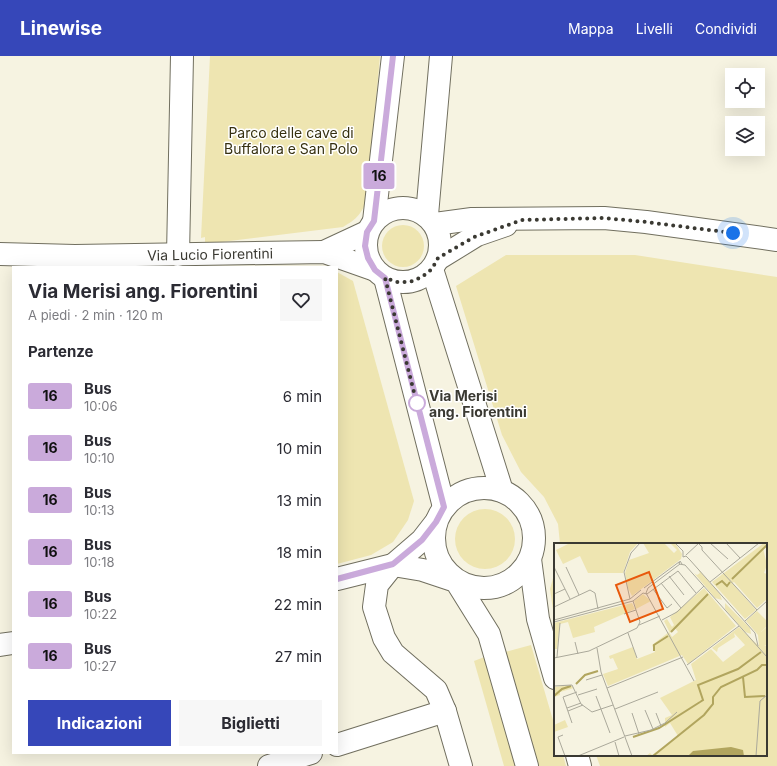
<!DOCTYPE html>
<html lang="it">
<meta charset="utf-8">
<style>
:root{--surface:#fff;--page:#f7f7f7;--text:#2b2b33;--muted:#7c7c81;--accent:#3647b9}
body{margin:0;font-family:Inter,sans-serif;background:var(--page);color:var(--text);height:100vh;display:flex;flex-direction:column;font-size:15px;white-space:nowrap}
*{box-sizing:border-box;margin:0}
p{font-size:13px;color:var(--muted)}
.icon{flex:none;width:22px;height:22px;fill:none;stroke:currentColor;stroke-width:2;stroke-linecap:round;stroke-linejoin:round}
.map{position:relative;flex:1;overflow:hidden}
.side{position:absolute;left:12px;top:210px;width:326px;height:488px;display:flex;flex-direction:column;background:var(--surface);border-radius:0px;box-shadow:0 4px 16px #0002}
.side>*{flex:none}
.badge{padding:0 8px;border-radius:3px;font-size:14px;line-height:26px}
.tools{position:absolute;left:725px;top:12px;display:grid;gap:8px}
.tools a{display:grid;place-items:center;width:40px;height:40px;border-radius:0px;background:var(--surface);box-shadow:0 4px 16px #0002;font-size:20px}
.you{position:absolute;width:20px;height:20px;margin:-10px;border:3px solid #fff;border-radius:50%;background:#1a73e8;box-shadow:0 0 0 6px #1a73e833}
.map>.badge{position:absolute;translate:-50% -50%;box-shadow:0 0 0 2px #fff}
h2{padding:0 16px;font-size:15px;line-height:36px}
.round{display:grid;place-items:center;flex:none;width:42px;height:42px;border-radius:0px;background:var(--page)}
.overview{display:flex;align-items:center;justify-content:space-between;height:68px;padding:0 16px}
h1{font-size:19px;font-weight:700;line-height:30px}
.action{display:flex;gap:8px;margin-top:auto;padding:8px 16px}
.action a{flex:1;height:46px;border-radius:0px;background:var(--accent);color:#fff;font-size:16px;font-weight:700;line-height:46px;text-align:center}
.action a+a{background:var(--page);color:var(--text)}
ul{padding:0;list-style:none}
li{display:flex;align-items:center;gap:12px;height:52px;padding:0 16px}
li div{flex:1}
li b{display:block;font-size:15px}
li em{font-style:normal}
li .badge{min-width:44px;font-weight:700;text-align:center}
header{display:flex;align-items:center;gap:24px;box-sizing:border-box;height:56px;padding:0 20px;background:var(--accent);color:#fff}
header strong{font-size:19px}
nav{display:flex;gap:22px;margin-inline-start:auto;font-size:14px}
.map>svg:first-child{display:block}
.green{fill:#eee5b1}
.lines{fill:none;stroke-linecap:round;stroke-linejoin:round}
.street-casing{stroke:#716f5f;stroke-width:24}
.secondary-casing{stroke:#716f5f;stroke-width:24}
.street{stroke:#fff;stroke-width:22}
.secondary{stroke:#fff;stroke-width:22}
.line-casing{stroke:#fff;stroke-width:9}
.line{stroke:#caaadb;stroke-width:6}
.walk{stroke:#3a3932;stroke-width:4;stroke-dasharray:0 7.2}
.stop-dot{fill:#fff;stroke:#caaadb;stroke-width:2}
.labels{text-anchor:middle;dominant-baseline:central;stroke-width:3;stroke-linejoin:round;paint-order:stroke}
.park-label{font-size:14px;fill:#363010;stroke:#fff}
.street-label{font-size:14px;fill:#3a3932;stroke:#fff}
.stop-label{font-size:14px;font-weight:bold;fill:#3a3932;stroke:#fff;text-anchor:start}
.inset-river{fill:none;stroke:#b1a55e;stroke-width:2}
.inset-road{fill:none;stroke:#aba99b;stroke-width:1}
.view{fill:#e8590c;fill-opacity:0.15;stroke:#e8590c;stroke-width:2}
.inset-edge{fill:none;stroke:#3a3932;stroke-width:2}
</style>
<header>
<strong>Linewise</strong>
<nav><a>Mappa</a><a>Livelli</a><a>Condividi</a></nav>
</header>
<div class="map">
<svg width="777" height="710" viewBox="0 0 777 710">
<rect width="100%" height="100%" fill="#f6f3e1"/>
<g class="green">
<path d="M210,0H380L367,144C361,158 357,163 343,171L205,188V181L201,182Z"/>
<circle cx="403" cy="190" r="21"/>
<polygon points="506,199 635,199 777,221 777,710 600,710 596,699 766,699 766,488 560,488 558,468 544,441 521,416 502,379 456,230"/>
<polygon points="337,216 353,225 414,445 408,464 393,486 371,499 337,508"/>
<circle cx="485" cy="483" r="30"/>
<polygon points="555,515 555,568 550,533"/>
<polygon points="531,589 555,671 555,699 563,699 566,710 537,710 505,596"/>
<polygon points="487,600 519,710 504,710 474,605"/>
</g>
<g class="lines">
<defs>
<g id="street">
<polyline points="324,196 367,176"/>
<polyline points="0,198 75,200 324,196 375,214"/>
<polyline points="178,199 182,0"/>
<polyline points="432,213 502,435"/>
<polyline points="385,222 444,451"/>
<circle cx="484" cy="482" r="50"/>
<polyline points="436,466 422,484 393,509 377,529 374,551 384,582 393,597 436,634 445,655 461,710"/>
<polyline points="530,503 538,563 555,622"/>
<polyline points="337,523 393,509 423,514 456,525 489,578 527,710"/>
<polyline points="0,589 13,587"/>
<polyline points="337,689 445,655"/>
<polyline points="577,699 580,710"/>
<polyline points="269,710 311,697"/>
</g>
<g id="secondary">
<circle cx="403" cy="189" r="37"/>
<polyline points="427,159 441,0"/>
<polyline points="374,165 393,0"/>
<polyline points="435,168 472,163 604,162 646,166 777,184"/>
<polyline points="438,203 477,179 506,169"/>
</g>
</defs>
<use href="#street" class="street-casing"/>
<use href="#secondary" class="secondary-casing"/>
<use href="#street" class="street"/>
<use href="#secondary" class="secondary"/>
</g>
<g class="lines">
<defs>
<polyline id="line" points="337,523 393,508 422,484 436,466 444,451 385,222 375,214 368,202 365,190 367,176 374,165 393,0"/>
</defs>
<use href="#line" class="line-casing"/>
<use href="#line" class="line"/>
<polyline class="walk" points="417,347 417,348 385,222 397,226 410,226 422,221 432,213 438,202 474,181 522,164 604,162 646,166 733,177"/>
</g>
<circle class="stop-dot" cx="417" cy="347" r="8"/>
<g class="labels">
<g class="park-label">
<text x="291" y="76">Parco delle cave di<tspan x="291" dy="16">Buffalora e San Polo</tspan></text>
</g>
<g class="street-label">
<text transform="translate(210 198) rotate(-1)">Via Lucio Fiorentini</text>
</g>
<g class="stop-label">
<text x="429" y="339">Via Merisi<tspan x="429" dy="16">ang. Fiorentini</tspan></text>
</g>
</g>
<g transform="translate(554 487)">
<rect width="213" height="213" fill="#f6f3e1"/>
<path d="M16,0H84L76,9L69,30H34L26,13L9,21L2,7ZM89,0H110L120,10L123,7L116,0H121L128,11L127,16L78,53L74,45L71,30L75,17L95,10ZM210,0H213L209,5L213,22L210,30L213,31V56L203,65L180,39L178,40L202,67L191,76L158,39ZM144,26L166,51L168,57L161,55L140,30L143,32L146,30ZM150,45L182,83L134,121L128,112L54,143L49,131L64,126L59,115L56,116L55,113L79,104L83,116L101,109L98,102L115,89L118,94L124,89L121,85L116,90L110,78L113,76L118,84L120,82L116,74ZM89,51L97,58L82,66L80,58ZM78,60L81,66L40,84L41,89L19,95L14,79L6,81L3,106H0V80ZM171,60L196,85L197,91L191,89L171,66ZM203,68L213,78V83L207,89L213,84V102L210,103H213V213H92L96,210L98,212L124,193L116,180L111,184V175L118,172L106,155L142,137L137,121L157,106L169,119L191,102L180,90L181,94L164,105L163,109L158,105L185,84L205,103L204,92L192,78ZM16,142L20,145L6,149V152L0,154V144ZM11,177L14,184L0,189V182Z" fill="#eee5b1"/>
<path d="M177,204L189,207L190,213H134L139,208Z" fill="#b1a55e"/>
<path class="inset-river" d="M178,36L213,2M162,42L168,38L173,43L176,39M117,89L154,51M100,108V102L114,93M189,134L191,154L211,153M22,141L31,132L44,128M0,153L8,146L17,143M79,194L105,185L146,159L149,157L144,142L184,126L207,109M99,213L150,172L159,161V154L167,144L203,127L208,122H213"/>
<path class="inset-road" d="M121,0L129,8V14L132,13L136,17L201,90L204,103M144,0L148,4V7L203,67M156,0L174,16M172,0L186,15M132,12L145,0M126,21L94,45L92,50L140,138M128,21L126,18L125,21L131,22L213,114M0,24L16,56M12,24L25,52M115,33L130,52M156,39L205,0M107,40L127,65M90,45L125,19M99,46L113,65L118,61M0,51L11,46M93,51L124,28L142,50M76,56L70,29L77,10L86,0M0,64L36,47L41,50L44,66M70,71L82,67M0,77L76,56L87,47M108,77L123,69L150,43M191,78L213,58M0,79L79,58M85,82L106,73M74,90L83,115M21,99L24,111M43,105L47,129L78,213M3,114L6,80M0,115L35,108L83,85L86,79L79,58L89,50L93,51M133,122L185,83M32,137L48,132M0,143L18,142L27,161L38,169L59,162M53,145L129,114M24,152L43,146M42,153L56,190M13,165L27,160M61,166L104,149M91,167L99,186M14,168L29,162M78,170L85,191M102,170L107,183M18,180L9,154L23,149M9,192L4,194L11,213M71,193L97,187L111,180L123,169M61,199L65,213M24,213L70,194M202,213L206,158L213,152"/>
<path class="view" d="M95,29L109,66L76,79L62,42Z"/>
<rect width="213" height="213" class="inset-edge"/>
</g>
</svg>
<div class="tools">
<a><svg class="icon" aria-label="locate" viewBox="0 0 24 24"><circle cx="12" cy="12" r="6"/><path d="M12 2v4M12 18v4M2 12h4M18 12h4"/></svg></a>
<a><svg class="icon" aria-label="layers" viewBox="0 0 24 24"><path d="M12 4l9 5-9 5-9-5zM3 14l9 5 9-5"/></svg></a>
</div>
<div class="you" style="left:733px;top:177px"></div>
<b class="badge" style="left:379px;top:120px;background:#caaadb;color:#111">16</b>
<section class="side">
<div class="overview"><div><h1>Via Merisi ang. Fiorentini</h1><p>A piedi · 2 min · 120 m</p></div><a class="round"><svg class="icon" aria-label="heart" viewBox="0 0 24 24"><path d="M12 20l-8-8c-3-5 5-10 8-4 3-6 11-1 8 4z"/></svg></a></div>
<h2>Partenze</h2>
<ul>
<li><span class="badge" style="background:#caaadb;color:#111">16</span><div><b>Bus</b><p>10:06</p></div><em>6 min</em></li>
<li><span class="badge" style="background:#caaadb;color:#111">16</span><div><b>Bus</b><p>10:10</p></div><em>10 min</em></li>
<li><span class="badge" style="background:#caaadb;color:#111">16</span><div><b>Bus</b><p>10:13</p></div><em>13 min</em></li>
<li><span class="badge" style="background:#caaadb;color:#111">16</span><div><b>Bus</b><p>10:18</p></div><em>18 min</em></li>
<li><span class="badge" style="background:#caaadb;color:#111">16</span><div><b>Bus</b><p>10:22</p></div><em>22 min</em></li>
<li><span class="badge" style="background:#caaadb;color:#111">16</span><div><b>Bus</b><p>10:27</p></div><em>27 min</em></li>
</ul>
<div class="action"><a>Indicazioni</a><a>Biglietti</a></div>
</section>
</div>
